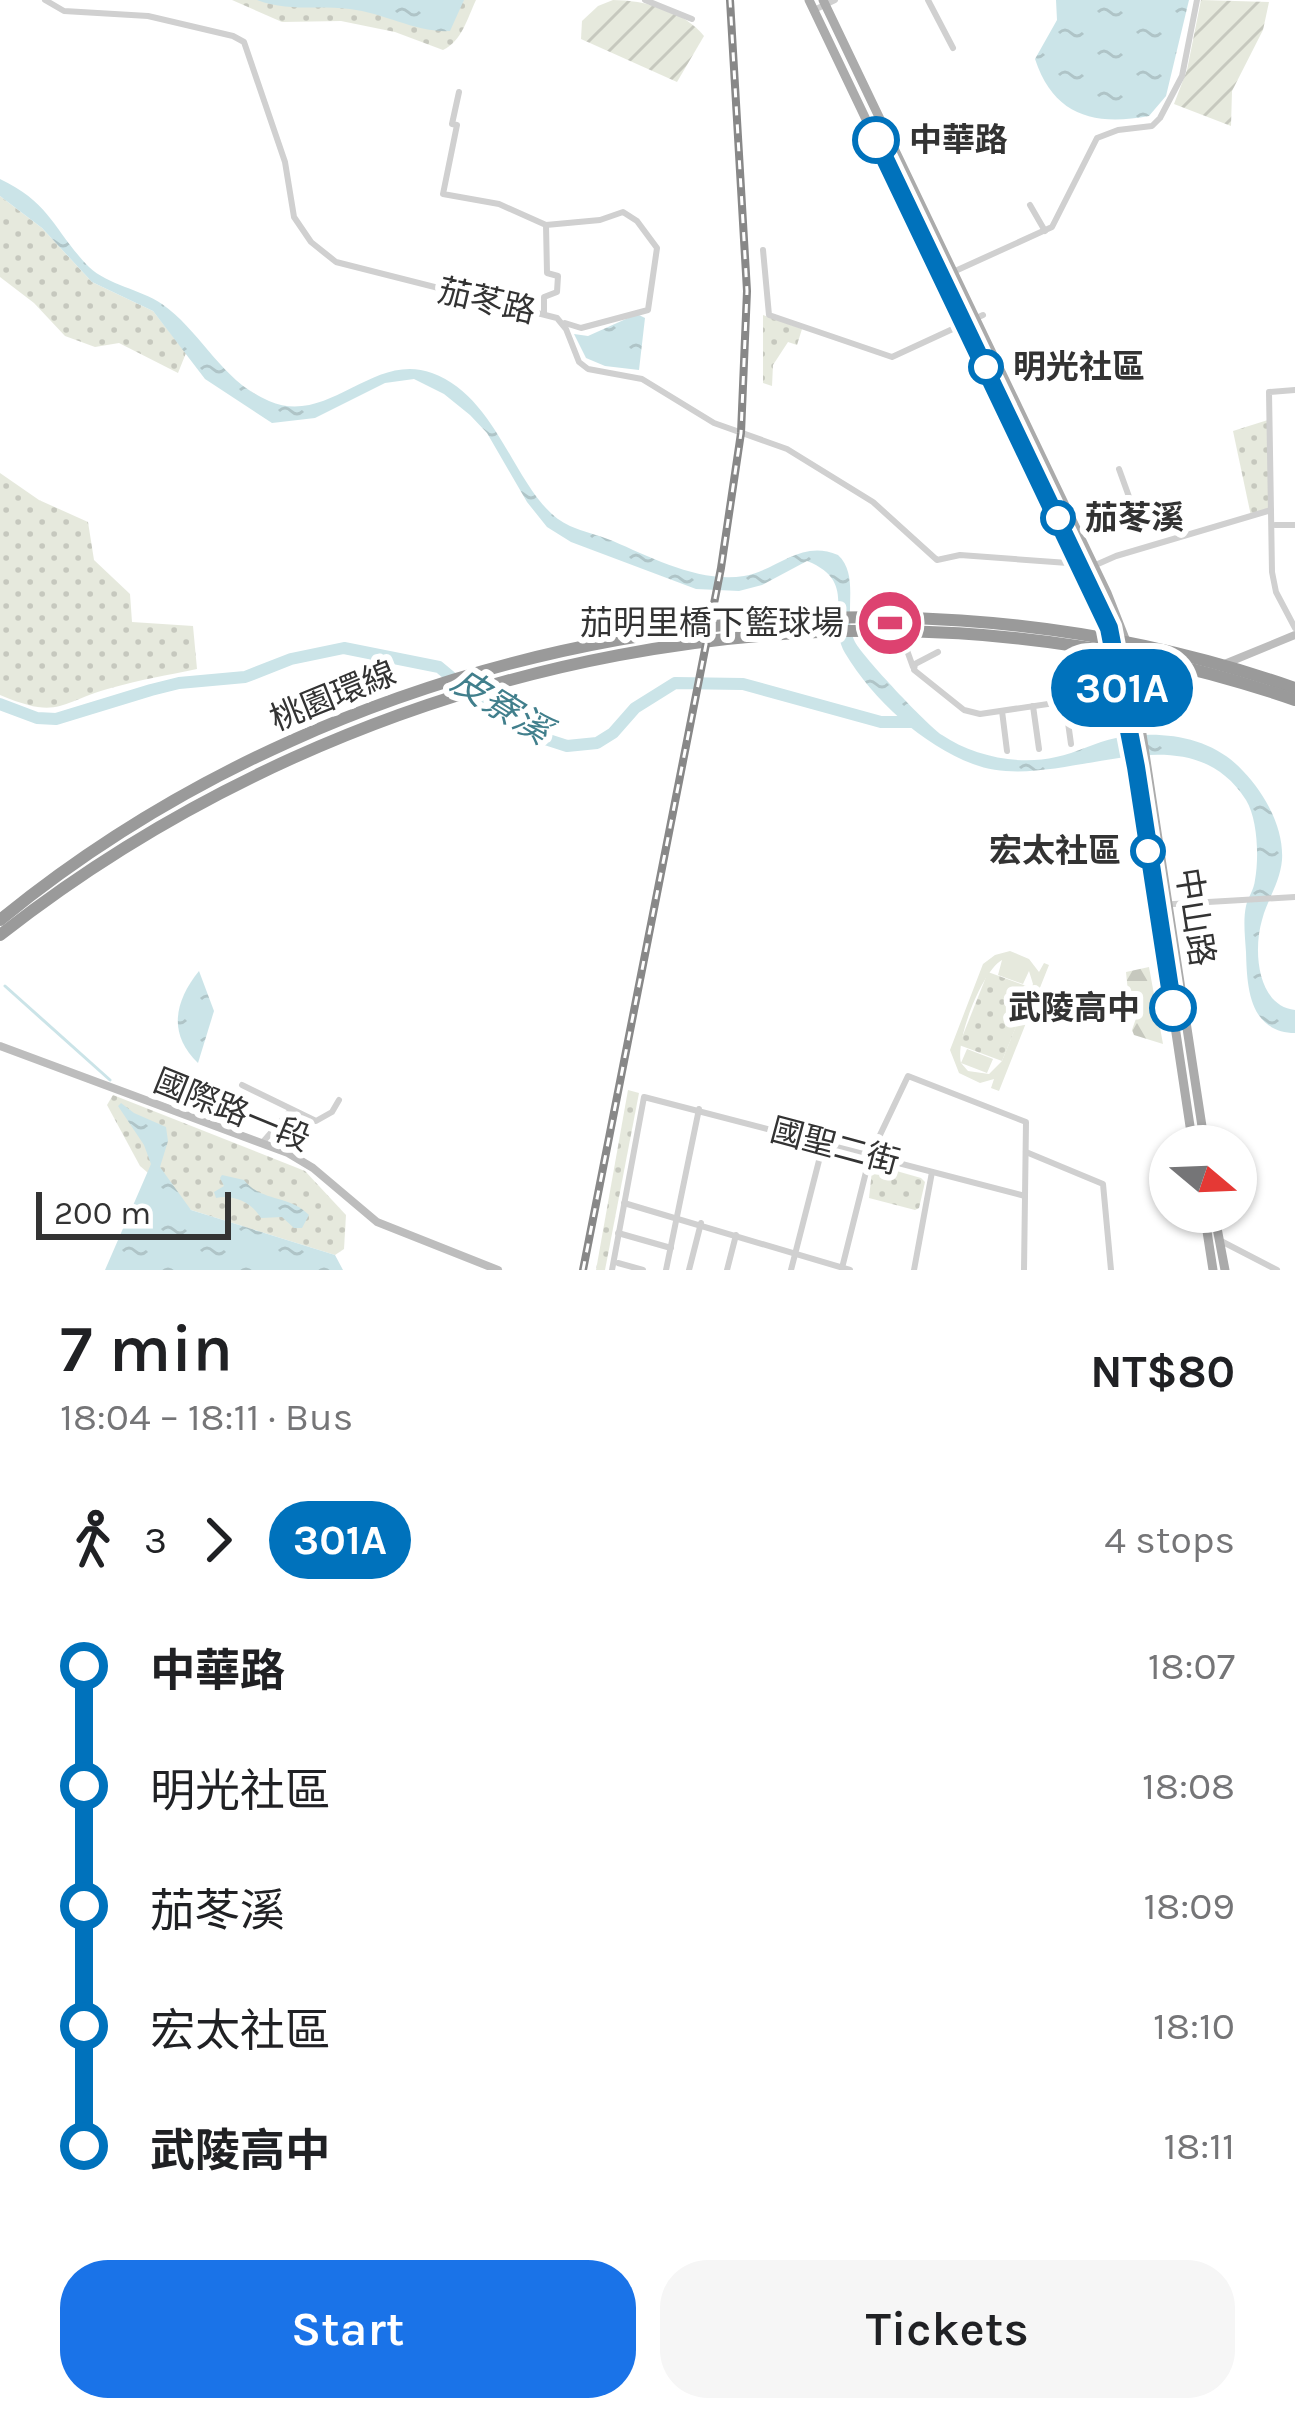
<!DOCTYPE html>
<meta charset="utf-8">
<style>
:root{--surface:#fff;--page:#f6f6f6;--text:#202124;--muted:#757577;--accent:#1a73e8}
body{margin:0;font-family:Karla,"Noto Sans TC",sans-serif;background:var(--page);color:var(--text);height:100vh;display:flex;flex-direction:column;font-size:45px;white-space:nowrap}
*{box-sizing:border-box;margin:0}
p{font-size:39px;color:var(--muted)}
.icon{flex:none;width:66px;height:66px;fill:none;stroke:currentColor;stroke-width:2;stroke-linecap:round;stroke-linejoin:round}
.map{position:relative;height:1270px;overflow:hidden}
.details{display:flex;flex-direction:column;background:var(--surface);flex:1}
.details>*{flex:none}
.badge{padding:0 24px;border-radius:39px;font-size:42px;line-height:78px}
.needle{width:78px;rotate:109deg}
.tools{position:absolute;left:1149px;top:1125px;display:grid;gap:24px}
.tools a{display:grid;place-items:center;width:108px;height:108px;border-radius:50%;background:var(--surface);box-shadow:0 3px 9px #0004;font-size:60px}
.scale{position:absolute;left:36px;bottom:30px;width:195px;box-sizing:border-box;padding-left:12px;border:6px solid #333;border-top:0;font-size:33px;line-height:42px;white-space:nowrap;color:#333;-webkit-text-stroke:9px #fff;paint-order:stroke}
.map>.badge{position:absolute;translate:-50% -50%;box-shadow:0 0 0 6px #fff}
.legs{display:flex;align-items:center;gap:18px;height:132px;padding:0 60px;font-size:39px}
.legs p{margin-inline-start:auto}
.headline{display:flex;align-items:center;justify-content:space-between;height:204px;padding:0 60px}
h1{font-size:66px;font-weight:600;line-height:90px}
.primary-button{display:flex;gap:24px;margin-top:auto;padding:24px 60px}
.primary-button a{flex:1;height:138px;border-radius:48px;background:var(--accent);color:#fff;font-size:48px;font-weight:600;line-height:138px;text-align:center}
.primary-button a+a{background:var(--page);color:var(--text)}
ul{padding:0 60px;list-style:none}
li{display:flex;align-items:center;gap:42px;height:120px;font-size:45px}
li i{display:grid;place-items:center;width:18px;height:100%;margin:0 15px;background:currentColor}
li i::after{content:'';width:30px;height:30px;margin:-15px;border:9px solid;border-radius:50%;background:var(--surface)}
li p{margin-inline-start:auto}
li:first-child i{background:linear-gradient(#0000 50%,currentColor 0)}
li:last-child i{background:linear-gradient(currentColor 50%,#0000 0)}
.map>svg:first-child{display:block}
.grass{fill:url(#grass-dots)}
.forest{fill:url(#forest-firs)}
.garden{fill:url(#garden-furrows)}
.pitch{fill:#e6e9dd;fill-rule:evenodd}
.water{fill:url(#water-ripples)}
.lines{fill:none;stroke-linecap:round;stroke-linejoin:round}
.stream{stroke:#cbe4e8;stroke-width:3}
.river{stroke:#cbe4e8;stroke-width:12}
.street{stroke:#d0d0d0;stroke-width:6}
.secondary{stroke:#bdbdbd;stroke-width:8}
.primary{stroke:#ababab;stroke-width:9}
.highway{stroke:#9a9a9a;stroke-width:12}
.rail-casing{stroke:#888;stroke-width:8}
.rail{stroke:#fff;stroke-width:3;stroke-dasharray:9;stroke-linecap:butt}
.line-1-casing{stroke:#fff;stroke-width:27}
.line-1{stroke:#0072bc;stroke-width:18}
.stop-1-dot{fill:#fff;stroke:#0072bc;stroke-width:6}
.labels{text-anchor:middle;dominant-baseline:central;stroke-width:12;stroke-linejoin:round;paint-order:stroke}
.stop-label{font-size:33px;font-weight:bold;fill:#333;stroke:#fff;text-anchor:start}
.street-label{font-size:33px;fill:#333;stroke:#fff}
.poi-label{font-size:33px;fill:#333;stroke:#fff;text-anchor:end}
.water-label{font-size:36px;font-style:italic;fill:#417f8c;stroke:#fff}
</style>
<div class="map">
<svg width="1295" height="1270" viewBox="0 0 1295 1270">
<defs>
<pattern id="grass-dots" width="8" height="8" patternUnits="userSpaceOnUse" patternTransform="scale(3)"><rect width="8" height="8" fill="#e6e9dd"/><path d="M2 2h.1M6 6h.1" fill="none" stroke="#c6c8be" stroke-width="1.8" stroke-linecap="round"/></pattern>
<pattern id="forest-firs" width="22" height="20" patternUnits="userSpaceOnUse" patternTransform="scale(3)"><rect width="22" height="20" fill="#e6e9dd"/><path d="M5 1l3.5 6h-7zM16 11l3.5 6h-7z" fill="#c6c8be"/></pattern>
<pattern id="garden-furrows" width="10" height="10" patternUnits="userSpaceOnUse" patternTransform="scale(3)"><rect width="10" height="10" fill="#e6e9dd"/><path d="M-1 1l2-2M0 10L10 0M9 11l2-2" fill="none" stroke="#c6c8be"/></pattern>
<pattern id="water-ripples" width="26" height="14" patternUnits="userSpaceOnUse" patternTransform="scale(3)"><rect width="26" height="14" fill="#cbe4e8"/><path d="M2 4q2-2 4 0t4 0M15 11q2-2 4 0t4 0" fill="none" stroke="#afc4c7"/></pattern>
</defs>
<rect width="100%" height="100%" fill="#fff"/>
<g class="grass">
<path d="M232,0H476C467,19 462,41 443,50L395,32L341,21L282,22Z"/>
<polygon points="0,196 42,228 92,282 153,311 186,353 178,373 119,343 95,347 65,336 34,303 0,277"/>
<polygon points="763,315 802,329 797,345 788,342 773,365 772,386 763,383"/>
<polygon points="1271,419 1271,510 1251,516 1233,431"/>
<path d="M0,473L39,500L88,522L94,560L130,594L132,622L193,626L197,669C168,675 139,680 111,688C57,703 60,720 0,695Z"/>
<polygon points="988,972 1032,988 1002,1061 959,1045"/>
<polygon points="628,1090 639,1093 605,1270 596,1270"/>
<polygon points="113,1095 305,1171 346,1215 344,1249 335,1255 191,1210 140,1166 107,1105"/>
<polygon points="879,1166 921,1178 925,1182 919,1208 915,1210 869,1198 872,1171"/>
</g>
<polygon class="forest" points="1149,967 1163,1044 1134,1035 1132,1030 1141,1004 1139,996 1128,992 1126,972"/>
<g class="garden">
<path d="M613,0C644,0 684,11 704,36L677,82L581,39L582,21L598,6Z"/>
<polygon points="1201,0 1269,2 1263,30 1232,91 1231,126 1174,104 1187,70"/>
</g>
<path class="pitch" d="M1010,951L1029,959L1039,972L1044,963L1049,965L999,1091L991,1088L994,1079L980,1083L959,1073L950,1050L983,964L995,955ZM1002,960L998,975L1023,984L1029,971L1033,984L1002,1061L989,1074L968,1071L961,1063L987,1073L993,1059L967,1049L961,1063C955,1040 982,971 1002,960Z"/>
<g class="water">
<path d="M257,0H464L450,31C417,33 384,13 350,9C317,5 289,12 257,0Z"/>
<path d="M1056,0H1189L1166,96L1149,116C1094,126 1054,116 1035,59L1057,20Z"/>
<path d="M0,179C52,204 53,230 89,267C108,285 140,289 162,304C202,332 221,381 269,401C328,427 373,351 432,373C503,399 516,502 570,526C583,532 599,535 613,541C652,558 700,583 744,576C778,570 801,539 838,555C861,576 842,616 855,642C863,657 927,725 942,735C973,756 1019,766 1056,757C1076,753 1096,742 1116,738C1161,730 1211,736 1243,771C1265,794 1284,828 1282,860C1280,883 1267,900 1262,920C1253,950 1257,1006 1295,1010V1033C1249,1032 1247,987 1246,952C1245,937 1243,920 1246,906C1248,897 1254,890 1255,880C1259,858 1258,820 1246,800C1184,703 1058,797 973,764C923,745 873,700 845,653C825,618 860,582 807,561L762,585L739,591L696,589L571,542L547,527L527,502L487,433L470,415L444,394L414,379L385,383L315,418L272,423L205,379L153,311L92,282L42,228L0,196Z"/>
<polygon points="637,314 645,318 639,370 605,366 586,358 574,334 588,336"/>
<path d="M199,971L214,1011L198,1063C168,1034 174,1002 199,971Z"/>
<polygon points="121,1103 134,1113 166,1127 168,1141 160,1167 191,1210 335,1255 343,1270 105,1270 151,1164 144,1145 118,1106"/>
<path d="M222,1175L244,1180C261,1202 290,1195 309,1215L302,1228H294L282,1217L261,1218C252,1203 234,1194 216,1198L214,1192L224,1186L220,1178Z"/>
</g>
<g class="lines">
<polyline class="stream" points="5,986 110,1080"/>
<polyline class="river" points="0,704 37,718 56,719 151,690 179,683 245,677 291,659 344,648 439,667 475,697 495,706 536,736 567,746 597,743 613,733 635,708 675,683 743,684 881,722 917,722"/>
<g class="street">
<polyline points="45,0 64,11 148,16 233,36 244,42 285,162 294,217 311,242 336,262 557,318 566,329 579,362 588,369 642,379 714,423 787,449 873,502 937,560 960,555 1068,563 1086,550"/>
<polyline points="645,0 692,19"/>
<polyline points="928,0 953,48"/>
<polyline points="814,10 835,0"/>
<polyline points="459,92 452,124 457,125 443,194 499,204 546,225 547,273 558,276 557,292 544,297 544,313"/>
<polyline points="1030,205 1045,231"/>
<polyline points="546,225 600,220 623,212 637,221 657,248 648,310 581,328 565,323"/>
<polyline points="763,250 769,315 892,357 983,315"/>
<polyline points="942,277 1052,227 1097,138 1118,130 1152,126 1160,118 1182,76 1197,0"/>
<polyline points="1295,390 1269,392 1272,572 1276,592 1295,628"/>
<polyline points="1107,519 1127,512 1132,505 1119,469"/>
<polyline points="1275,525 1295,525"/>
<polyline points="1082,571 1116,556 1271,510"/>
<polyline points="904,642 913,667"/>
<polyline points="938,652 915,664 914,670 964,710 980,714 1122,693"/>
<polyline points="1065,701 1071,744"/>
<polyline points="1033,706 1039,749"/>
<polyline points="1002,711 1007,751"/>
<polyline points="1157,905 1295,897"/>
<polyline points="242,1085 316,1121 332,1112 339,1100"/>
<polyline points="262,1143 290,1111"/>
<polyline points="1026,1152 1103,1184 1111,1270"/>
<polyline points="624,1203 850,1270"/>
<polyline points="618,1233 671,1248"/>
<polyline points="1221,1241 1277,1270"/>
<polyline points="618,1263 643,1270"/>
<polyline points="842,1268 870,1156 908,1076 1026,1122 1024,1270"/>
<polyline points="612,1270 644,1097 1025,1196"/>
<polyline points="666,1270 699,1109"/>
<polyline points="689,1270 701,1223"/>
<polyline points="727,1270 736,1235"/>
<polyline points="791,1270 823,1145"/>
<polyline points="914,1270 932,1172"/>
</g>
<g class="secondary">
<polyline points="1222,665 1295,635"/>
<polyline points="1123,695 1190,674"/>
<polyline points="0,1046 288,1153 313,1168 377,1222 498,1270"/>
</g>
<g class="primary">
<polyline points="809,0 1109,628 1136,767 1193,1146"/>
<polyline points="823,0 1107,593 1129,649 1205,1146"/>
<polyline points="1204,1212 1213,1270"/>
<polyline points="1214,1212 1225,1270"/>
</g>
<g class="highway">
<path d="M0,920C352,632 865,538 1295,688"/>
<path d="M0,935C360,653 858,549 1295,700"/>
</g>
<defs>
<polyline id="rail" points="583,1270 721,568 741,433 747,291 730,0"/>
</defs>
<use href="#rail" class="rail-casing"/>
<use href="#rail" class="rail"/>
</g>
<g class="lines">
<defs>
<polyline id="line-1" points="876,140 1109,628 1136,767 1173,1008"/>
</defs>
<use href="#line-1" class="line-1-casing"/>
<use href="#line-1" class="line-1"/>
</g>
<defs>
<symbol id="stadium-disc" viewBox="-11 -11 22 22"><circle r="9.5" fill="#dd4270" stroke="#fff"/><path d="M0-5a6.5 5 0 1 0 0 10a6.5 5 0 1 0 0-10ZM-3.5-1.8h7v3.6h-7Z" fill="#fff"/></symbol>
</defs>
<g fill-rule="evenodd">
<use href="#stadium-disc" x="852" y="585" width="76" height="76"/>
</g>
<g class="stop-1-dot">
<circle cx="876" cy="140" r="21"/>
<circle cx="986" cy="367" r="15"/>
<circle cx="1058" cy="518" r="15"/>
<circle cx="1148" cy="851" r="15"/>
<circle cx="1173" cy="1008" r="21"/>
</g>
<g class="labels">
<g class="stop-label">
<text x="909" y="140">中華路</text>
<text x="1013" y="367">明光社區</text>
<text x="1085" y="518">茄苳溪</text>
<text x="1121" y="851" text-anchor="end">宏太社區</text>
<text x="1140" y="1008" text-anchor="end">武陵高中</text>
</g>
<g class="street-label">
<text transform="translate(487 301) rotate(13)">茄苳路</text>
<text transform="translate(333 696) rotate(-22)">桃園環線</text>
<text transform="translate(1195 917) rotate(81)">中山路</text>
<text transform="translate(232 1110) rotate(22)">國際路一段</text>
<text transform="translate(835 1146) rotate(15)">國聖二街</text>
</g>
<g class="poi-label">
<text x="844" y="623">茄明里橋下籃球場</text>
</g>
<g class="water-label">
<text transform="translate(501 706) rotate(32)">皮寮溪</text>
</g>
</g>
</svg>
<div class="tools">
<a><svg class="needle" viewBox="-14 -14 28 28"><path d="M0-13l5 13h-10z" fill="#e53935"/><path d="M0 13l5-13h-10z" fill="#757577"/></svg></a>
</div>
<div class="scale">200 m</div>
<b class="badge" style="left:1122px;top:688px;background:#0072bc;color:#fff">301A</b>
</div>
<section class="details">
<div class="headline"><div><h1>7 min</h1><p>18:04 – 18:11 · Bus</p></div><b>NT$80</b></div>
<div class="legs"><svg class="icon" aria-label="walk" viewBox="0 0 24 24"><circle cx="13" cy="4" r="2"/><path d="M13 8l-2 6 4 7M11 14l-3 7M7 12l3-4h3l4 4"/></svg>3<svg class="icon" aria-label="forward" viewBox="0 0 24 24"><path d="M9 5l7 7-7 7"/></svg><b class="badge" style="background:#0072bc;color:#fff">301A</b><p>4 stops</p></div>
<ul>
<li><i style="color:#0072bc"></i><b>中華路</b><p>18:07</p></li>
<li><i style="color:#0072bc"></i><span>明光社區</span><p>18:08</p></li>
<li><i style="color:#0072bc"></i><span>茄苳溪</span><p>18:09</p></li>
<li><i style="color:#0072bc"></i><span>宏太社區</span><p>18:10</p></li>
<li><i style="color:#0072bc"></i><b>武陵高中</b><p>18:11</p></li>
</ul>
<div class="primary-button"><a>Start</a><a>Tickets</a></div>
</section>
